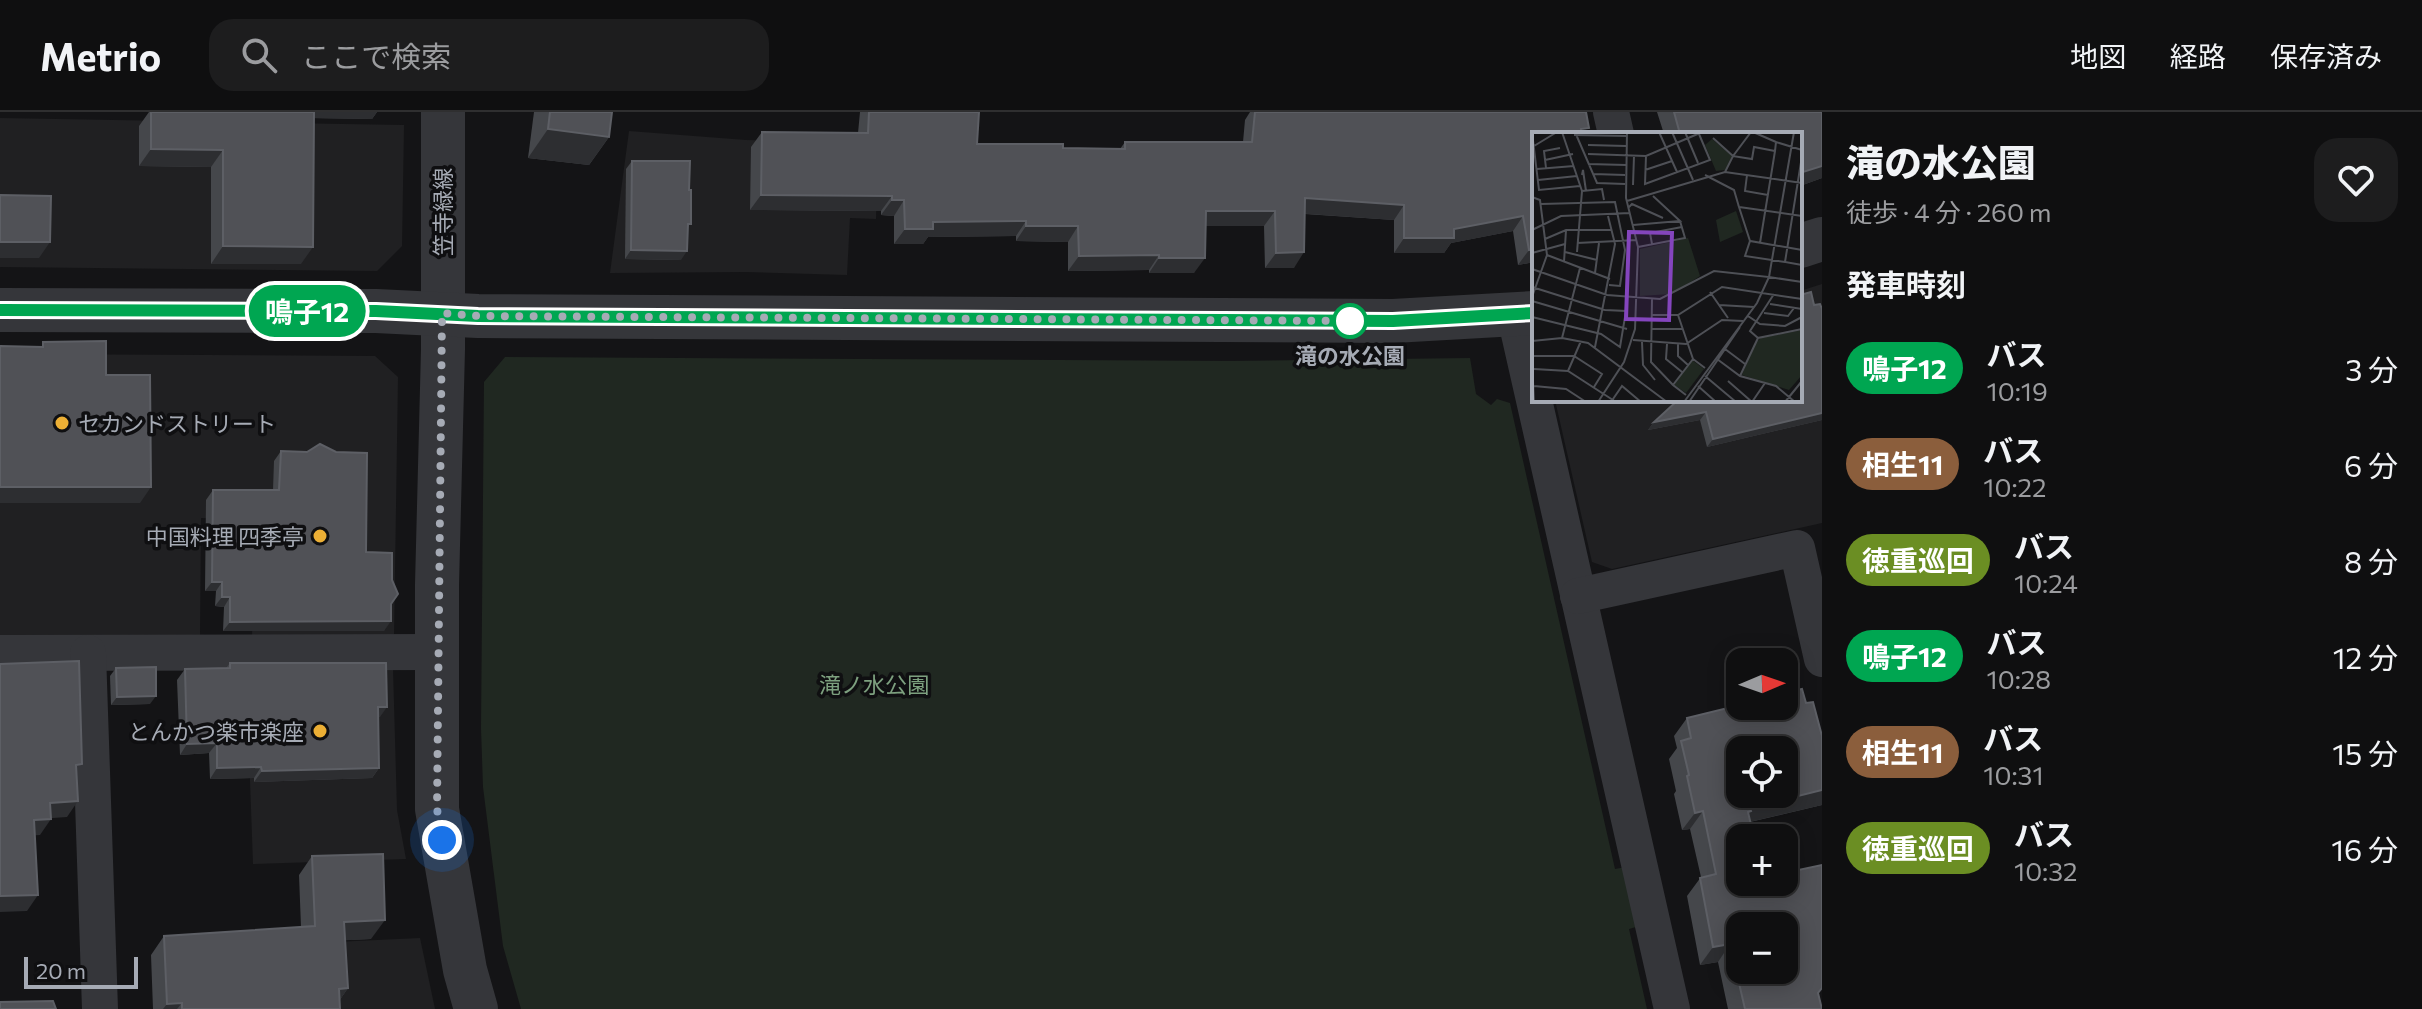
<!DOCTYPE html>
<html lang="ja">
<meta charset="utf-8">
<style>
:root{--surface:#0f0f10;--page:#1d1d1e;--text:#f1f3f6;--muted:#9b9c9f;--line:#2f2f30}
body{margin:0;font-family:Commissioner,"Noto Sans JP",sans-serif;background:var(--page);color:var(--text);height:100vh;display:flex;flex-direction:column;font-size:30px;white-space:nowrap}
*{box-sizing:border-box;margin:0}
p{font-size:26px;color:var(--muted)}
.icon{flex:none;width:44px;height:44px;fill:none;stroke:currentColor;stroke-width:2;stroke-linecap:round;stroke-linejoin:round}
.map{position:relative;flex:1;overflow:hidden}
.details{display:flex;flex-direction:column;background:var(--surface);width:600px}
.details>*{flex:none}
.badge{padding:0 16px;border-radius:26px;font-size:28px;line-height:52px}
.needle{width:52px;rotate:88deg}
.fabs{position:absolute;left:1726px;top:536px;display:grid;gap:16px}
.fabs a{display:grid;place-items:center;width:72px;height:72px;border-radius:16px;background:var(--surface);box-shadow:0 4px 20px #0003,0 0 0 2px var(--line);font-size:40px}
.scale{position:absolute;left:24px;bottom:20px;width:114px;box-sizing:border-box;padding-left:8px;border:4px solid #a6abb5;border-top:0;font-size:22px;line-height:28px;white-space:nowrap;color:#a6abb5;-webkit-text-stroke:6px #0f0f11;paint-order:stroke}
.you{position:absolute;width:40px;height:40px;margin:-20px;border:6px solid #fff;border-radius:50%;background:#1a73e8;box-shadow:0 0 0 12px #1a73e833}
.map>.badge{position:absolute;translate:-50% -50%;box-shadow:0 0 0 4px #fff}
h2{padding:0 24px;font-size:30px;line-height:72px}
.round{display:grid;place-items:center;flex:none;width:84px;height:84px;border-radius:24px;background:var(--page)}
.headline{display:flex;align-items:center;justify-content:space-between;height:136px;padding:0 24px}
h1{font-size:38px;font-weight:800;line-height:60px}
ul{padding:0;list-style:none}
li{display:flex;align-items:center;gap:24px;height:96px;padding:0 24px}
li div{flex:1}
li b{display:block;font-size:30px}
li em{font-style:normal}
li .badge{min-width:88px;font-weight:700;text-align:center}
header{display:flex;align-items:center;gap:48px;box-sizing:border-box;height:112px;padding:0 40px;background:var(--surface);border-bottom:2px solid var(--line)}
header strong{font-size:38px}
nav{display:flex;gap:44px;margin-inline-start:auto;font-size:28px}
.search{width:560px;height:72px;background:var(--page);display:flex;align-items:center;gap:20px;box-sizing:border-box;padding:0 28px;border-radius:24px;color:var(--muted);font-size:30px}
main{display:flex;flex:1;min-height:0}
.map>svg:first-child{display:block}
.built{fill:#202022}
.green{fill:#202821}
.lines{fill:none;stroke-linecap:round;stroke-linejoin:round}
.minor{stroke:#35363a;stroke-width:36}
.tertiary{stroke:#35363a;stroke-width:44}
.wall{fill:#45474b}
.shaded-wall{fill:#2d2e31}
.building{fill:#505156;stroke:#5d5f65;stroke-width:2;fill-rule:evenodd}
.line-casing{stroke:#fff;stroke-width:18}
.line{stroke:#00a651;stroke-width:12}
.walk{stroke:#a6abb5;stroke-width:8;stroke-dasharray:0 14.4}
.stop-dot{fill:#fff;stroke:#00a651;stroke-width:4}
.poi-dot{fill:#ecaf35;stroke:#0f0f11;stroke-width:3}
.labels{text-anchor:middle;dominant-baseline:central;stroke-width:7;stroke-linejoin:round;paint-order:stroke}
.street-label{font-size:22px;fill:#a6abb5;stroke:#0f0f11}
.stop-label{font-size:22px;font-weight:bold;fill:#a6abb5;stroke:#0f0f11}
.poi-label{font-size:22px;fill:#a6abb5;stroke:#0f0f11;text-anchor:end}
.park-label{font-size:22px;fill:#7da07f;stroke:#0f0f11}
.inset-road{fill:none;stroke:#4e5056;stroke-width:2}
.view{fill:#8445bd;fill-opacity:0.15;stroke:#8445bd;stroke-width:4}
.inset-edge{fill:none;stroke:#a6abb5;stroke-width:4}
</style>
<header>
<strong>Metrio</strong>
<div class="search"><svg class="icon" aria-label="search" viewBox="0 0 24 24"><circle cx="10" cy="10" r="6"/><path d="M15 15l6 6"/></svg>ここで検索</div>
<nav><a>地図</a><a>経路</a><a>保存済み</a></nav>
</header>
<main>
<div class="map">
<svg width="1822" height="897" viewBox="0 0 1822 897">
<rect width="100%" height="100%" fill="#141416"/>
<g class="built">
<polygon points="0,6 404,13 402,134 377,159 0,155"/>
<polygon points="629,19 746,28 878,31 876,107 850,106 847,163 746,160 610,161"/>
<polygon points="1822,172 1822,411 1612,457 1592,450 1555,288 1800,288 1800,179"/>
<polygon points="0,242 375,244 398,265 394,525 252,525 255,408 201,406 200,526 0,525"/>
<polygon points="393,556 397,698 406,747 253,752 246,557"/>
<polygon points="420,826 435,897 252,897 250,834"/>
</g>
<polygon class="green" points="505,245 1230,249 1470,246 1476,282 1491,293 1497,287 1510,291 1615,757 1626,755 1639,814 1629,817 1647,897 521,897 503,834 483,675 481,616 484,270"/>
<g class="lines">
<g class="minor">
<polyline points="1611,0 1616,22"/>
<polyline points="1515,204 1672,897"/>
<polyline points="1578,484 1797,436 1822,547"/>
<polyline points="0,541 437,540"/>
<polyline points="88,541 100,897"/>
</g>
<g class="tertiary">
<polyline points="443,0 443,237 437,473 437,697 465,858 476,897"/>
<polyline points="1800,134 1822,127"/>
<polyline points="0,198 376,199 478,204 1393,209 1534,201"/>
</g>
</g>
<g class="wall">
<polygon points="149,0 377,0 372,7 314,6 301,152 211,152 211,55 139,54 139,14"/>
<polygon points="534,0 612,0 609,25 589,53 528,46"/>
<polygon points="860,0 979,0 977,32 1063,36 1120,37 1125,30 1243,30 1245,8 1250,0 1586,0 1534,22 1534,150 1518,153 1513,119 1451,131 1444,141 1394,141 1394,108 1305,102 1294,156 1265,156 1264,114 1205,114 1194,161 1149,161 1149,158 1068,159 1068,130 1016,129 1016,124 928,125 923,132 894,132 894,104 881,103 881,99 750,98 751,35 762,20 858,21"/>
<polygon points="1657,0 1822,0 1822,66 1800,74 1800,22 1664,22"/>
<polygon points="632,49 681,148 625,147 626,57"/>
<polygon points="1814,193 1822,197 1822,308 1707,335 1700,308 1648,318 1654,310"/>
<polygon points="281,339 366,440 391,492 384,519 223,519 224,495 215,494 216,479 205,479 206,388 213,378 273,378 274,349"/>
<polygon points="230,551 380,605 378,605 379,656 372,666 254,670 254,666 210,667 209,641 180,643 177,568 185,557 226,556"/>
<polygon points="116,556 150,592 111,593 110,564"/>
<polygon points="1806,591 1822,624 1822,693 1750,710 1740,726 1819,884 1822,897 1728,897 1718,850 1700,853 1687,784 1701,765 1690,717 1682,718 1674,682 1676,679 1669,647 1677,636 1674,624 1687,606"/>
<polygon points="312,744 371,827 345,828 348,876 339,889 340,897 153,897 151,843 164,824 301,815 299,763"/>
</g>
<g class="shaded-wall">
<polygon points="306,0 377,0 372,7 302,6"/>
<polygon points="548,17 609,25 589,53 528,46"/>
<polygon points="151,37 223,38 211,55 139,54"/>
<polygon points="1822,54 1822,66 1800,74 1800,61"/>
<polygon points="761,83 892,84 881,99 750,98"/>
<polygon points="1305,86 1404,93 1394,108 1294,101"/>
<polygon points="892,88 904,88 894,104 881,103"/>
<polygon points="1206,99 1275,99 1264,114 1195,114"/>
<polygon points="1523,104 1513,119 1451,131 1444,141 1394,141 1404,126"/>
<polygon points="1026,109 1016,124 928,125 923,132 894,132 905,117 933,110"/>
<polygon points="1026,114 1078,114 1068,130 1016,129"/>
<polygon points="0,130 50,130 39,146 0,146"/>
<polygon points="223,134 313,135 301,152 211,152"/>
<polygon points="1534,137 1534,150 1518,153 1529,138"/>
<polygon points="631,138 687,139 681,148 625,147"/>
<polygon points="1304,140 1294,156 1265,156 1276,141"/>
<polygon points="1159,143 1149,158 1068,159 1079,144"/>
<polygon points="1159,146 1205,146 1194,161 1149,161"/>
<polygon points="1706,300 1700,308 1648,318 1654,310"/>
<polygon points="1822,301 1822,308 1707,335 1713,327"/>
<polygon points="0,375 151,375 140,391 0,391"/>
<polygon points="212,470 222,470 216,479 205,479"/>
<polygon points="222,485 230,485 224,495 215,494"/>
<polygon points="391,509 384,519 223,519 230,510"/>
<polygon points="156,584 150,592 111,593 117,585"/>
<polygon points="378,595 387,595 380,605 370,605"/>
<polygon points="217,631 209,641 180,643 187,632"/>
<polygon points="261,655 254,666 210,667 217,656"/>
<polygon points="379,656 372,666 254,670 262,659"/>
<polygon points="1822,678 1822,693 1741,712 1750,696"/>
<polygon points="78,689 67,705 39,707 50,691"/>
<polygon points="1703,699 1690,717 1682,718 1695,701"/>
<polygon points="51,707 40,723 23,724 34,708"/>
<polygon points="38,783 27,799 0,800 0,784"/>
<polygon points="385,808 371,827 331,829 344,810"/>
<polygon points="1730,832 1718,850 1700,853 1713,835"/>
<polygon points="348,876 335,895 339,877"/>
<polygon points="182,891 177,897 163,897 167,892"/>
</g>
<g class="building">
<polygon points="151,0 314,0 313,135 223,134 223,38 151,37"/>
<polygon points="550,0 612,0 609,25 548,17"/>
<polygon points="869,0 979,0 977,32 1063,32 1063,36 1125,37 1125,30 1252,30 1255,0 1586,0 1589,16 1581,17 1582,22 1534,22 1534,137 1529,138 1523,104 1454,117 1454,126 1404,126 1404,93 1305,86 1304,140 1276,141 1275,99 1206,99 1205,146 1159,146 1159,143 1079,144 1078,114 1026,114 1026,109 933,110 933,117 905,117 904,88 892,88 892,84 761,83 762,20 868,21"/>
<polygon points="1674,0 1822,0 1822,54 1800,61 1800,22 1680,22"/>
<polygon points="632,49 690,49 689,78 691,78 691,112 688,112 687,139 631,138"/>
<polygon points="0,83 51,84 50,130 0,130"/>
<polygon points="1811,180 1814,193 1820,192 1822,197 1822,301 1713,327 1706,300 1654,310 1678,288 1800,288 1800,183"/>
<polygon points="106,229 106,263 150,263 151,375 0,375 0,234 43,235 43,230"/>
<polygon points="320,332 336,340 367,341 366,440 392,441 392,468 398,482 391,492 391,509 230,510 230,485 222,485 222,470 212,470 213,378 279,378 281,339 307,340"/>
<polygon points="79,549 82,652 76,653 78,689 50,691 51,707 34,708 38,783 0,784 0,552"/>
<polygon points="230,551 386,551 387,595 378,595 379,656 262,659 261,655 217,656 217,631 187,632 185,557 230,556"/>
<polygon points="156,555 156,584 117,585 116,556"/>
<path d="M1802,577L1806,591L1813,590L1822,624V678L1750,696L1751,699L1748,700L1754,726H1740V770H1784V761L1822,753V876L1818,881L1822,897H1745L1730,832L1713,835L1700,766L1716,762L1703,699L1695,701L1687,664L1689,663L1681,629L1691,626L1687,606L1740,593V594H1784V581ZM1740,638H1784V682H1740ZM1740,814H1784V858H1740Z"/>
<polygon points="383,742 385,808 344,810 348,876 339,877 340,897 182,897 182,891 167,892 164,824 315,814 312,744"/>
<polygon points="53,889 56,897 0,897 0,890"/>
</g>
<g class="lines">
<defs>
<polyline id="line" points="0,198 376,199 478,204 1393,209 1534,201"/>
</defs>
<use href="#line" class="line-casing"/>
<use href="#line" class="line"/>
<polyline class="walk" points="442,728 437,697 442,201 478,204 1361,209 1350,209"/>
</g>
<circle class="stop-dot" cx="1350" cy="209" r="16"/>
<g class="poi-dot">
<circle cx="62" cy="311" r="8"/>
<circle cx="320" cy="424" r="8"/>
<circle cx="320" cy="619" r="8"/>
</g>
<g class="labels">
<g class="street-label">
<text transform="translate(442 100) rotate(-90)">笠寺緑線</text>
</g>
<g class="stop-label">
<text x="1350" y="243">滝の水公園</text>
</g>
<g class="poi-label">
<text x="78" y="311" text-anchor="start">セカンドストリート</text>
<text x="304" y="424">中国料理 四季亭</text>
<text x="304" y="619">とんかつ楽市楽座</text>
</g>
<g class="park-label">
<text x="874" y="572">滝ノ水公園</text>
</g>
</g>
<g transform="translate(1532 20)">
<rect width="270" height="270" fill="#141416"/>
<path d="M180,7L200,24L193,38L184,39L173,13ZM204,79L211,100L188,110L184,88ZM156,106L168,144L140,162L108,164V117ZM270,198V243L257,258L210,243L222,212L229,206ZM160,228L172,237L154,261L142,253Z" fill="#202821"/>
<path class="inset-road" d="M0,0L7,58L48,54M30,0L50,59L45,120M43,0L65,51L93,52M127,0L145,40M140,0L161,48M153,0L166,31M221,0L244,10M262,0L237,145L270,150M42,3L95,4M181,6L201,24L219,0M56,13L94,14M2,14L25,0M56,22L114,24L168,1M114,24L113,52L178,28L167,2M270,24L253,130L270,133M13,28L41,22M56,32L94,33M14,36L12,19L28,16M5,37L42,34M113,38L140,29M193,40L201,24L220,27L222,15L243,19L244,10L270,18M61,42L93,43M50,43L51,38L54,59M173,43L202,58L207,75M215,43L213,59L236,63M6,48L45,44M101,53L102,24M50,59L70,57L72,68M0,65L8,68L15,123L0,165M95,69L193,40L270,51M9,72L83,70L93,118L88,154L77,153M96,76L100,72L131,86M101,93L148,89L121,64M0,98L29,84L98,81M13,107L34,98H80M218,109L207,75L270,84M45,111L105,108M228,111L243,19M120,112L118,101L150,95M106,115L153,106L148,89M33,120L65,128M0,121L33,112M15,123L78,147M32,130L34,98M253,130L213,124L218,109L270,118M0,137L75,163L128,167L182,139L237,145L225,171L152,270M63,141L67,111M0,155L73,178L94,179L88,215L69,202L0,185M178,160L196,186M120,167L119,230L141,253M0,169L95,197M238,172L270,177M187,173L222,175M232,181L256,184L262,176M120,183H146L190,155L270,167M146,183L161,227L173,236M216,184L228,192L253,194L270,185M119,197H151M30,206L48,136M226,206L218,199L242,162M101,208L154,212L190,188L211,189M0,209L30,206L56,211L135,270M110,210L111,233L123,248M135,212L134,227L150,240M146,212V224L156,233M63,215L83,112L76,84M193,217L213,232M0,224H42L70,242L62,255M185,227L208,244L244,254L263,270M0,229L2,270M2,237L36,239L84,270M36,239L49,209M173,244L204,270M208,244L226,206L270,197M196,249L220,270L233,251M2,254L34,257L54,270M166,254L184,270M154,263L141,253L161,227M81,267L90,254L109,270M66,270L92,230L103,197L106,115L94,66L95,0M157,270L208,195M253,270L270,249"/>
<path class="view" d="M97,100L140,101L137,188L94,187Z"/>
<rect width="270" height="270" class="inset-edge"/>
</g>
</svg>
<div class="fabs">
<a><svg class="needle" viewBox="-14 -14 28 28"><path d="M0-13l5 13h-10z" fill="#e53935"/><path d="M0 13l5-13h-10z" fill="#9b9c9f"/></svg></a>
<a><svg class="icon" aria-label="locate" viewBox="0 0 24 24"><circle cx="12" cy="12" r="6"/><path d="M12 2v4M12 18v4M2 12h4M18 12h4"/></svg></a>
<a>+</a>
<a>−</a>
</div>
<div class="scale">20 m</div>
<div class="you" style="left:442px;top:728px"></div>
<b class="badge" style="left:307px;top:199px;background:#00a651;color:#fff">鳴子12</b>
</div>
<section class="details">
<div class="headline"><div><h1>滝の水公園</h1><p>徒歩 · 4 分 · 260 m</p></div><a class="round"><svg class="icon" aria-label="heart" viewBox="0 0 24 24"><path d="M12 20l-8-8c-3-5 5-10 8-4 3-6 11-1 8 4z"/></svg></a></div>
<h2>発車時刻</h2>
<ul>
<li><span class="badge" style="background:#00a651;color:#fff">鳴子12</span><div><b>バス</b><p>10:19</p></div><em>3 分</em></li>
<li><span class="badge" style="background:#8b5e3c;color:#fff">相生11</span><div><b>バス</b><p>10:22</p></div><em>6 分</em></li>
<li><span class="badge" style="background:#6b8e23;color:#fff">徳重巡回</span><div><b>バス</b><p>10:24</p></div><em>8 分</em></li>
<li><span class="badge" style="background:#00a651;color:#fff">鳴子12</span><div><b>バス</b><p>10:28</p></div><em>12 分</em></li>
<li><span class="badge" style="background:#8b5e3c;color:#fff">相生11</span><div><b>バス</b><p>10:31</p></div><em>15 分</em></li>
<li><span class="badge" style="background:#6b8e23;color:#fff">徳重巡回</span><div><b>バス</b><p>10:32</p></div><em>16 分</em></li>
</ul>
</section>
</main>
